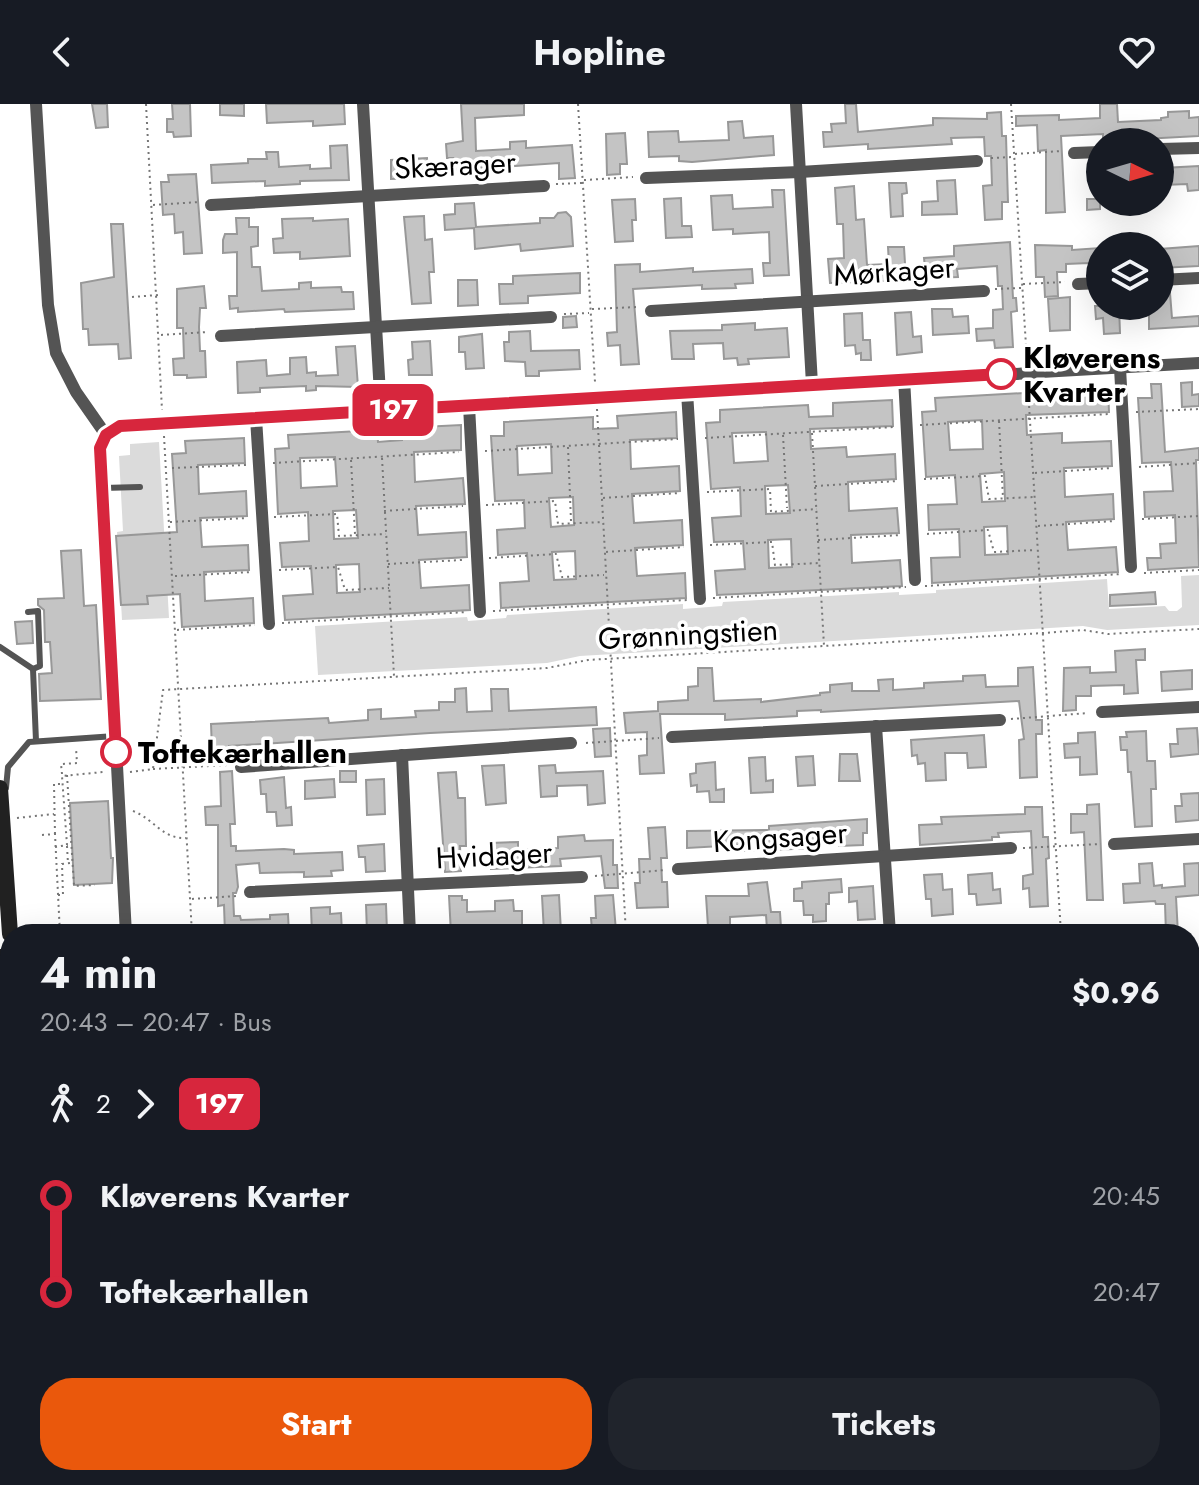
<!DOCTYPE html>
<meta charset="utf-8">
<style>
:root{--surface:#171b24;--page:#20242c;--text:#f1f3f6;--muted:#9ea1a6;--accent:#ea580c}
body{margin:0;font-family:Jost,sans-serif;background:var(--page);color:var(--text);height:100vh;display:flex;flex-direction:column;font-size:30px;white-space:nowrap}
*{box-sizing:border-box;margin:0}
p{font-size:26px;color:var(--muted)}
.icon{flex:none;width:44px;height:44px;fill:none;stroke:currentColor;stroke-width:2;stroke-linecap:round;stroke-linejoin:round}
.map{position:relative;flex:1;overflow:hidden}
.side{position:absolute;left:0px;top:820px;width:1200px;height:562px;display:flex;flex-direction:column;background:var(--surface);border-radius:32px 32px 0 0;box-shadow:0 8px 32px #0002}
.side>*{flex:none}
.badge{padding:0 16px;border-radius:12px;font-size:28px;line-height:52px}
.needle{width:52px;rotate:95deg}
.fabs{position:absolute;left:1086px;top:24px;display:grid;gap:16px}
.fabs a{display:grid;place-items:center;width:88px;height:88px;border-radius:50%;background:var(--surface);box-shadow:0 8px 32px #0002;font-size:40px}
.map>.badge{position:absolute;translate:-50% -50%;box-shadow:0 0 0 4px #fff}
.legs{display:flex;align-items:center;gap:12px;height:88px;padding:0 40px;font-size:26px}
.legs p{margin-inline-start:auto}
.head{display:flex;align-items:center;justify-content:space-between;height:136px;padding:0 40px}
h1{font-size:44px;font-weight:700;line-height:60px}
.cta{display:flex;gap:16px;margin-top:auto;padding:16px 40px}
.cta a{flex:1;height:92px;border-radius:32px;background:var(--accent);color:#fff;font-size:32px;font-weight:700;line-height:92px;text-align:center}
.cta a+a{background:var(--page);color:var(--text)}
ul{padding:0 40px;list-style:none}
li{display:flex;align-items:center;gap:28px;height:96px;font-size:30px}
li i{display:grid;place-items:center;width:12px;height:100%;margin:0 10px;background:currentColor}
li i::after{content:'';width:20px;height:20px;margin:-10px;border:6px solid;border-radius:50%;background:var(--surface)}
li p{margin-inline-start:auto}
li:first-child i{background:linear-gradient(#0000 50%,currentColor 0)}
li:last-child i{background:linear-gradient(currentColor 50%,#0000 0)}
header{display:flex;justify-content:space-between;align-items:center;height:104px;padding:0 40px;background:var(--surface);font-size:36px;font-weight:700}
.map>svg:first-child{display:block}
.green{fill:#dbdbdb}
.building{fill:#c4c4c4;stroke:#989898;stroke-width:2;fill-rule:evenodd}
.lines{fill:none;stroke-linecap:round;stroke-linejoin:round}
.path{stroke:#767676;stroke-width:2;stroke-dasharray:2 4;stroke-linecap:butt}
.lane{stroke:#545454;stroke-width:6}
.street{stroke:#545454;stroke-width:12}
.secondary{stroke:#212121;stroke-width:16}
.street-bridge{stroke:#545454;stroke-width:12}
.line-1-casing{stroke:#fff;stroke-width:18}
.line-1{stroke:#d7263d;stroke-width:12}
.stop-1-dot{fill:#fff;stroke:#d7263d;stroke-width:4}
.labels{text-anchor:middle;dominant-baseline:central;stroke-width:7;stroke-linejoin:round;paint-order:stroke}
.street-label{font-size:30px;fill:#000;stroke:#fff}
.stop-label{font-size:30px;font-weight:bold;fill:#000;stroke:#fff;text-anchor:start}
</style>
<header><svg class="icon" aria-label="back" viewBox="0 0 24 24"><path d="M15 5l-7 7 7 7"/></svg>Hopline<svg class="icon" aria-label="heart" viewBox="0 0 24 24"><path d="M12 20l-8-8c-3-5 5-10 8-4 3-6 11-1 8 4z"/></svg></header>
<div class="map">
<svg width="1199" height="1381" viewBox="0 0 1199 1381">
<rect width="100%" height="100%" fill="#fff"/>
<g class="green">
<polygon points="159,338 169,514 122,516 117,428 123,427 119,352 130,351 130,340"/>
<polygon points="1199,471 1199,521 1107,526 1083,522 580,552 547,559 318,571 315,522 467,513 468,517 506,514 507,511 683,500 683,505 722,502 723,498 899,488 899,491 936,489 936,486 1107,475 1109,505 1165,502 1169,507 1177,507 1182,503 1181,472"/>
</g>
<g class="building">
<polygon points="92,0 107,0 108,23 96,24"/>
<polygon points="172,0 190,0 191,32 174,33 173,28 167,28 167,15 173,15"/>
<polygon points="220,0 244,0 244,12 220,11"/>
<polygon points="266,0 344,0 345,20 313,22 313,17 267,19"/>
<polygon points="461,0 524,0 524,11 475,14 476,47 510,45 510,38 526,37 526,44 572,41 575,74 559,75 559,59 454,66 453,54 447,54 446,40 463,37"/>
<polygon points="845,0 856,0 858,28 933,21 933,14 987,15 987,9 1001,8 1002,32 1006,32 1008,98 1002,98 1002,115 985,116 983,82 992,81 991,52 985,52 984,33 951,34 952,40 868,45 868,40 824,43 823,28 832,28 831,20 846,19"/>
<polygon points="1100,0 1117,0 1118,18 1161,16 1161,14 1168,13 1168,8 1189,7 1189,14 1199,13 1199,32 1124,36 1124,33 1103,33 1103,30 1061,32 1065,108 1046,109 1046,46 1038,47 1037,21 1016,22 1016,12 1059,11 1059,16 1100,14"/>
<polygon points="742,17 744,34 773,32 774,51 692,58 679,57 679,52 649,53 648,28 678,27 679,38 729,36 728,18"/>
<polygon points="625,29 627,60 620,60 620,70 607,71 606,30"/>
<polygon points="347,41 349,76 300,77 300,80 265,82 265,77 212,79 211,61 248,59 248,55 267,55 266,48 278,48 279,63 310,61 310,65 331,64 330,42"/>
<polygon points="427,54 428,69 421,69 421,74 391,75 391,56"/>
<polygon points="1199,62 1199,86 1188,87 1187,80 1164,81 1163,64"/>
<polygon points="196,70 202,149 184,150 183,128 175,129 174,110 163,111 161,78 169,78 168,71"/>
<polygon points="955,76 957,110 922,111 922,98 938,97 937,77"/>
<polygon points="889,79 906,79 907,89 902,90 903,112 891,113"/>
<polygon points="854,82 856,116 864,115 867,161 889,160 888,143 904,143 906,176 830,179 828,155 844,154 843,120 837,120 835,84"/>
<polygon points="772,86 784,86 789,171 764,172 763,159 770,159 769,128 733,130 733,125 713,126 711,92 732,91 733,105 773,103"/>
<polygon points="681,94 682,122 691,122 692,133 666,134 664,95"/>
<polygon points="635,95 636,116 632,116 633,137 615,138 612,96"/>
<polygon points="1087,95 1100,95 1100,105 1087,106"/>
<polygon points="474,99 476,123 540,119 540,114 554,114 558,109 566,108 571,113 573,142 521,147 520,140 475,145 474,124 445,126 444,111 455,110 455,100"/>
<polygon points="424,112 425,136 432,135 434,168 429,168 431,199 412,200 404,113"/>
<polygon points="236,114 249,114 249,123 258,123 258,142 251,143 252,163 260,163 262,187 299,185 299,179 311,178 311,184 341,183 342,188 353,188 354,205 285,208 284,205 238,208 238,204 230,205 229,192 237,192 237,148 223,149 223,136 225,130 237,130"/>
<polygon points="313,114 313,117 348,115 350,152 300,155 300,148 274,149 273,135 283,134 282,115"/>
<polygon points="111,120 123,120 131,254 119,255 118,240 89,241 88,225 83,225 81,179 114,173"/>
<polygon points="1010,138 1013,194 1016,194 1017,207 1011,208 1013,243 995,244 994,236 977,237 976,225 993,224 993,206 1003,205 1002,182 998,182 997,162 957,165 958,173 926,174 924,154 954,152 954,142"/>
<polygon points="1035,141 1072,142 1072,146 1100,144 1100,161 1089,162 1089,159 1066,160 1066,168 1057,168 1058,192 1045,193 1044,173 1036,173"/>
<polygon points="1199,142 1199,162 1160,164 1160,145"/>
<polygon points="640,160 640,168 693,164 693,168 752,165 753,179 735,180 736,184 702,185 702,181 633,185 639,260 621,261 620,241 608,242 607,229 617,228 615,161"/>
<polygon points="580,169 580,189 528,192 528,199 500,200 499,180 513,180 513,172"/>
<polygon points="458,176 477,176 478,201 458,202"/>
<polygon points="204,182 206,204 200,204 199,223 200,247 205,247 206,273 187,274 187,271 174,271 173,255 184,254 183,224 177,224 177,185"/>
<polygon points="1160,189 1170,189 1172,214 1199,212 1199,222 1149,225 1149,202 1160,202"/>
<polygon points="1070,193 1070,226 1050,227 1048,195"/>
<polygon points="1095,202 1119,202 1120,229 1104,230 1103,214 1096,215"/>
<polygon points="932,205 952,205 953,213 968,212 969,229 933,231"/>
<polygon points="911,208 913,233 921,232 922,248 897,251 895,209"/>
<polygon points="862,209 863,236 870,236 871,256 861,256 861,249 856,250 855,241 845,242 844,210"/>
<polygon points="576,212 577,223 563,224 563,213"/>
<polygon points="755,219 755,226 787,224 789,253 748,255 749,260 738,261 737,254 724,255 723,239 693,240 694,255 672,255 670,227 722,226 722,221"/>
<polygon points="530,227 531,247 579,246 580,265 539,267 539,272 526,272 525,258 505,257 504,238 509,238 509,228"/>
<polygon points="482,230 484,264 466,265 465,248 459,248 459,233"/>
<polygon points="430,237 432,271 409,271 408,256 413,255 412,238"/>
<polygon points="355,242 358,283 316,282 316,286 306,287 306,282 260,284 260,288 238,289 237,258 266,256 267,272 290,270 290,254 306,253 307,269 316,268 316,272 338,271 336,243"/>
<polygon points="1192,278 1192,291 1199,290 1199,302 1182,303 1181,279"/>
<polygon points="1151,280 1161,280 1165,348 1199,344 1199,356 1196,356 1199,463 1148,466 1147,454 1161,454 1160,440 1176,439 1175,411 1145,413 1144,388 1173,387 1171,358 1142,359 1138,294 1152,294"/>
<path d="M1108,283L1109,308L1026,311L1027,331L1062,329V339L1111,337L1112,362L1064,364L1065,393L1113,390L1114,415L1066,418L1068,446L1116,443L1118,468L932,479L931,454L960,453L959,425L929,426L928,401L957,400L955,371L926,373L922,308L936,307L935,294L1024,289L1025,299H1049V286ZM982,316L983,345L950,346L948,318ZM1004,368L1005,397L982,398L980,370ZM1007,422L1008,450L985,451L984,423Z"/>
<path d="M892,296L893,322L810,325L811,345L846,343L847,353L895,350L896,375L848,378L849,407L897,404L899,429L851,431L852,459L900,456L902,482L717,491L715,467L745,465L743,437L714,438L712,414L741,412L740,383L711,385L706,319L720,318V306L808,301L809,313L833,312V299ZM766,328L768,357L734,359L732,329ZM788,381L790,409L766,410L765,382ZM791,435L792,463L769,464L768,436Z"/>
<path d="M676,308L677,334L630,336L631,365L679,362L680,387L632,390L634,419L682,416L683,441L635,444L637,472L685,469L686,494L501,504L500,479L529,477L527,449L498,451L497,426L525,424L524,396L495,397L491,332H504V318L593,313V325L618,324L617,312ZM551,340L552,369L518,371L517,342ZM573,393L574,421L551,423L549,394ZM575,447L576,475L554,476L552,448Z"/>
<path d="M461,321V346L414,348L415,378L463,374L465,400L416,402L418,431L466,428L467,453L419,456L421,484L469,481L470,506L285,516L283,492L313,490L311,462L282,463L280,439L309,437L308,408L278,410L275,345L289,344L288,331L377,326L378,338L402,336V324ZM335,353L337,382L301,384L300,354ZM356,406L358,434L334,435L333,407ZM359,460L360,488L337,489L336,461Z"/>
<polygon points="244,334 245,359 198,361 199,390 246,387 247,412 200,414 202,443 248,441 249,466 204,468 205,497 253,494 254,519 182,523 180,490 147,492 148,500 121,501 116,432 177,428 172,350 186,349 185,337"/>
<polygon points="81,446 84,502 96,501 101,595 40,597 39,570 52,569 50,538 45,538 44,506 38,501 38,495 64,494 61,447"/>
<polygon points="1155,488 1156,500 1110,502 1110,491"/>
<polygon points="32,517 33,539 17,540 15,518"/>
<polygon points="1145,545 1145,556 1136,556 1138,589 1124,590 1124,581 1091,582 1091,592 1076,592 1076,606 1063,607 1064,564 1090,563 1090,569 1116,568 1115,547"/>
<polygon points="1033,563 1036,616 1042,616 1042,630 1036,630 1037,673 1020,674 1019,636 1024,635 1019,597 821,608 821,606 797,607 797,612 725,616 725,610 660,610 664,669 640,670 639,652 647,651 647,628 626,629 624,609 658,607 658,598 688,596 688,583 698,582 698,564 712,564 714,597 761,595 761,598 820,591 820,589 830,588 830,581 852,579 852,587 879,587 878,576 893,575 893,586 909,585 924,584 924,579 963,577 963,572 985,571 986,583 1018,582 1018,564"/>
<polygon points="1192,566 1192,585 1162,587 1161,568"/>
<polygon points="466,584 467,608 492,607 491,585 508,585 509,607 596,603 597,621 430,629 229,642 229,645 212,646 211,620 328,614 329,619 368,616 368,606 381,605 381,615 416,613 415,607 439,606 439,598 455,598 455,585"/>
<polygon points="610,624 611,652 595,653 593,625"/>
<polygon points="1197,624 1199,650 1171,653 1170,640 1178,640 1177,625"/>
<polygon points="1146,627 1147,657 1155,657 1156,685 1151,685 1152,722 1135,723 1131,668 1128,668 1127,646 1121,646 1120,633 1127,633 1126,628"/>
<polygon points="1095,628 1097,670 1080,671 1080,653 1065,654 1064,640 1078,639 1078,629"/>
<polygon points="984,631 986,663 968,664 967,649 945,649 946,676 926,677 925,659 918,660 917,651 912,652 911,636"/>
<polygon points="840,650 857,650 860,677 839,677"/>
<polygon points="813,652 815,681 798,682 796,653"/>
<polygon points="765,653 766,677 773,676 773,688 751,689 749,654"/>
<polygon points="715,658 716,686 724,685 724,698 710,698 709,687 697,688 697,681 691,682 690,670 696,669 696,660"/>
<polygon points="504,661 506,699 486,701 482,662"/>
<polygon points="555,661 556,669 603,667 605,699 588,701 587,681 557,682 557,692 541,693 539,662"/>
<polygon points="232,667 235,720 230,720 231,742 236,742 236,747 284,745 294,746 294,750 342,748 343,766 331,767 332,772 304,773 304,768 260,769 259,759 236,761 238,783 236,789 233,789 234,812 240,812 241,816 270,815 270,811 288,810 289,830 225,830 224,801 218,802 218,721 206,721 205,703 221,702 220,668"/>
<rect x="340" y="667" width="16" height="11"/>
<polygon points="456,668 458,694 465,694 466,742 460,742 461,767 445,768 438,669"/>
<polygon points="284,673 286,704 291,703 292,721 277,722 276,708 267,708 266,690 261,690 260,676"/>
<polygon points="334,675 335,693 305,695 305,677"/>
<polygon points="384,675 385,710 367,711 366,676"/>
<polygon points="1199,689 1199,716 1176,718 1175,702 1182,702 1181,690"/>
<polygon points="108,697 111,754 113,754 112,779 74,781 70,699"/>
<polygon points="1099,700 1103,796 1087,796 1084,728 1071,729 1071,710 1087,710 1087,701"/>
<polygon points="1025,703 1042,703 1043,733 1048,733 1049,754 1046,755 1048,802 1030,803 1029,784 1023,785 1023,772 1033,770 1031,727 998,729 999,733 992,733 992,736 920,741 919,721 942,720 941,713 1025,710"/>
<polygon points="867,715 867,729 863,729 863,741 839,742 838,732 818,735 818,744 740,747 740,741 687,744 687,727 769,726 769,722"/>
<polygon points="665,723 667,754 661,754 662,778 667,778 668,803 637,804 635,779 640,779 639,755 650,755 648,724"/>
<polygon points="584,731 585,737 613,736 613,761 617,761 618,784 605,784 601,752 560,755 561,762 491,765 491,739 518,738 518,746 558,744 558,733"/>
<polygon points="384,740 385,767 366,768 365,753 359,753 358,742"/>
<polygon points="1152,759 1154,782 1162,781 1162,784 1185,782 1184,760 1199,759 1199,791 1176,793 1178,830 1166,830 1165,800 1156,800 1155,797 1124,799 1123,780 1140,779 1139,760"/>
<polygon points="992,769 993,786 1000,785 1001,799 977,801 976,790 969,790 968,771"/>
<polygon points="942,770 943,786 952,785 953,810 932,812 931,795 926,795 924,771"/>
<polygon points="841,775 842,788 829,789 829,800 826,800 826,817 813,818 813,811 804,811 803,797 794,797 794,785 802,784 802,778"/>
<polygon points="767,778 771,808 780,808 781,824 767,825 766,811 730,813 730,827 712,828 712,823 708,823 706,792 749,792 748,780"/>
<polygon points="873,782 875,815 858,816 857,797 849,798 849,784"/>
<polygon points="559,791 561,828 544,829 542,792"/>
<polygon points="613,791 616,827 597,829 597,826 592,826 591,814 596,814 595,792"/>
<polygon points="449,792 462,792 462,796 467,796 467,808 495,807 495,797 513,796 514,807 522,807 522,830 509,830 509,821 468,823 469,830 451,830"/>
<polygon points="386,800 387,828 367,828 366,801"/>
<polygon points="330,803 330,810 341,809 342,830 312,830 311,804"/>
</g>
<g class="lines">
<g class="path">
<polyline points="146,0 162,306"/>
<polyline points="578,0 595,278"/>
<polyline points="1011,0 1027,258"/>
<polyline points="1015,50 1061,47"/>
<polyline points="991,54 1013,53"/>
<polyline points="584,76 633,73"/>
<polyline points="556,80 582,79"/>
<polyline points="153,101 199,98"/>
<polyline points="1023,180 1065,178"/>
<polyline points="995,185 1021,184"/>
<polyline points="132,193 158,191"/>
<polyline points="592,205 637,203"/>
<polyline points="564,210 589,209"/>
<polyline points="161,231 207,228"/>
<polyline points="1028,284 1061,830"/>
<polyline points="597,305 626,830"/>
<polyline points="1136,308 1199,305"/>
<polyline points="999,317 1003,394"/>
<polyline points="920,321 1109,310"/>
<polyline points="812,329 824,542"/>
<polyline points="783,331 787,404"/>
<polyline points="164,332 192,830"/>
<polyline points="705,334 894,323"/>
<polyline points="568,343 571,417"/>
<polyline points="485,347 678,335"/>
<polyline points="382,354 394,572"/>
<polyline points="351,356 355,430"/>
<polyline points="273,359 459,348"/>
<polyline points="1139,363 1199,359"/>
<polyline points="172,364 247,361"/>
<polyline points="1035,369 1112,364"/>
<polyline points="924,375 985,372 989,395 1034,393"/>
<polyline points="815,382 898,377"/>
<polyline points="707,388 770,385 771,408 817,405"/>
<polyline points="603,394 680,389"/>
<polyline points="486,401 555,397 558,420 603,418"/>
<polyline points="384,407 463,402"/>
<polyline points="274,413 337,410 339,432 386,430"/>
<polyline points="1142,415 1199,412"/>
<polyline points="170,418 247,414"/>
<polyline points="1038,422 1115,417"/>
<polyline points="927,430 988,426 994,448 1036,446"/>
<polyline points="818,436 901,431"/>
<polyline points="710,441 772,438 775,461 820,459"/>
<polyline points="606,448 684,443"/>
<polyline points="489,454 556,450 562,473 604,471"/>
<polyline points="388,460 462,456"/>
<polyline points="279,466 338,463 345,486 389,484"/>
<polyline points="1144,469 1199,466"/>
<polyline points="175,472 252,468"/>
<polyline points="925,482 1122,470"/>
<polyline points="713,494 906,483"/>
<polyline points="493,507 687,496"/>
<polyline points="282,519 467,508"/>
<polyline points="177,526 255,521"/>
<polyline points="1011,615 1088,609"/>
<polyline points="586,639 659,634"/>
<polyline points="153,665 229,661"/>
<polyline points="130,668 153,665 163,586 547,564 588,556 1043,529 1083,526 1108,530 1199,525"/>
<polyline points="62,670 61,660 77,659 76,644"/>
<polyline points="67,671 74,782 95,781"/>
<path d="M133,707C154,715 162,735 186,734"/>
<polyline points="17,714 54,710"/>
<polyline points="55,730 54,680 61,680"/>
<polyline points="42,731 55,730 60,830"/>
<polyline points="67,742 68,760"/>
<polyline points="55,743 67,741 62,672 103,668"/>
<polyline points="1023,744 1101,740"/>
<polyline points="595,772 665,766"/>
<polyline points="58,791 63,791 62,760 71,759"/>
<polyline points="192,795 237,792"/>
<polyline points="1144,1372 1180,1381"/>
</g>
<g class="lane">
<polyline points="103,384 140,383"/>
<polyline points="28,508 38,507 40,562 33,565 36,637"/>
<polyline points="0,543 33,565"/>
<polyline points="6,684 8,663 29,638 115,632"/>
<polyline points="201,1372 217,1381"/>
</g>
<g class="street">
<polyline points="36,0 48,201 56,249 76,288 106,331"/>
<polyline points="363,0 381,307"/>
<polyline points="796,0 812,280"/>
<polyline points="1160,45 1199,44"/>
<polyline points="1074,49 1100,48"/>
<polyline points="646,74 800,68 977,57"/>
<polyline points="211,101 544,82"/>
<polyline points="1160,176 1199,174"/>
<polyline points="1078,180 1100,179"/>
<polyline points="651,207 984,187"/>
<polyline points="221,232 551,213"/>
<polyline points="1120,264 1131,463"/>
<polyline points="1041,268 1199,259"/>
<polyline points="904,274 915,476"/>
<polyline points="687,288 700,495"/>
<polyline points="610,292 1016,270"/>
<polyline points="469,302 480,508"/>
<polyline points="256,314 269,520"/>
<polyline points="177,318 584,293"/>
<polyline points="1102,608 1199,603"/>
<polyline points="876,622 890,830"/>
<polyline points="672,633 1000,616"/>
<polyline points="402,651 410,830"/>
<polyline points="241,663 571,639"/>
<polyline points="1114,740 1199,735"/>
<polyline points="678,765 1011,744"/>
<polyline points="250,788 582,773"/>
<path d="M126,830L100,344C107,321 127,321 147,319"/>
<polyline points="1190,865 1199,864"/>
<polyline points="1190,996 1199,995"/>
<polyline points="1190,1128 1199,1127"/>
<polyline points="1190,1260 1199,1259"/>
<polyline points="0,1367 10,1368"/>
<polyline points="620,1372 636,1381"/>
<polyline points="241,1381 245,1372"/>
<polyline points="988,1381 991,1372"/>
</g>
<g class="secondary">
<polyline points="0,684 10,830"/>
<polyline points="0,853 10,879"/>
<polyline points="0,885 5,980 10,1009"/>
<polyline points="0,1099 10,1236"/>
<polyline points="19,1372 19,1381"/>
<polyline points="38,1372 38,1381"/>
<polyline points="1032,1372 1066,1381"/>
</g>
<g class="street-bridge">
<polyline points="1016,270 1041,268"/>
<polyline points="584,293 610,292"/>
<polyline points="147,319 177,318"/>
</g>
</g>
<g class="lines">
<defs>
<polyline id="line-1" points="116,648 100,344 106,331 120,322 1001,270"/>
</defs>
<use href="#line-1" class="line-1-casing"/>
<use href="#line-1" class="line-1"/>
</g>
<g class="stop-1-dot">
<circle cx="1001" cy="270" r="14"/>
<circle cx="116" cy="648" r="14"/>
</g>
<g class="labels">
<g class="street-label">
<text transform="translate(455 61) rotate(-3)">Skærager</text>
<text transform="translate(894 167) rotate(-4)">Mørkager</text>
<text transform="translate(688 530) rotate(-3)">Grønningstien</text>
<text transform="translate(780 733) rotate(-4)">Kongsager</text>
<text transform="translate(494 751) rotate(-3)">Hvidager</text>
</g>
<g class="stop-label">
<text x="1023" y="253">Kløverens<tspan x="1023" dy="34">Kvarter</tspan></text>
<text x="138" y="648">Toftekærhallen</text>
</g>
</g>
</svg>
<div class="fabs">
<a><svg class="needle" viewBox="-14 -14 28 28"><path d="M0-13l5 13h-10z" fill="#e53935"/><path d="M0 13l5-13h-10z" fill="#9ea1a6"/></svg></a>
<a><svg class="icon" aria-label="layers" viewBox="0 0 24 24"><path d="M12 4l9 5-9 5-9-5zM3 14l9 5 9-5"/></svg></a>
</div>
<b class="badge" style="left:393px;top:306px;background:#d7263d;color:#fff">197</b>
<section class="side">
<div class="head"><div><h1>4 min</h1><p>20:43 – 20:47 · Bus</p></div><b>$0.96</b></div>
<div class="legs"><svg class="icon" aria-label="walk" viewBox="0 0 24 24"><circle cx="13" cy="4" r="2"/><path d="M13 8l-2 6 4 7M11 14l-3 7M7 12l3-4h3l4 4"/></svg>2<svg class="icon" aria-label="forward" viewBox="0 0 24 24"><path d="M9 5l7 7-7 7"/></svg><b class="badge" style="background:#d7263d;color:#fff">197</b></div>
<ul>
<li><i style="color:#d7263d"></i><b>Kløverens Kvarter</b><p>20:45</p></li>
<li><i style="color:#d7263d"></i><b>Toftekærhallen</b><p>20:47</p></li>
</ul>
<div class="cta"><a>Start</a><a>Tickets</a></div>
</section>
</div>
